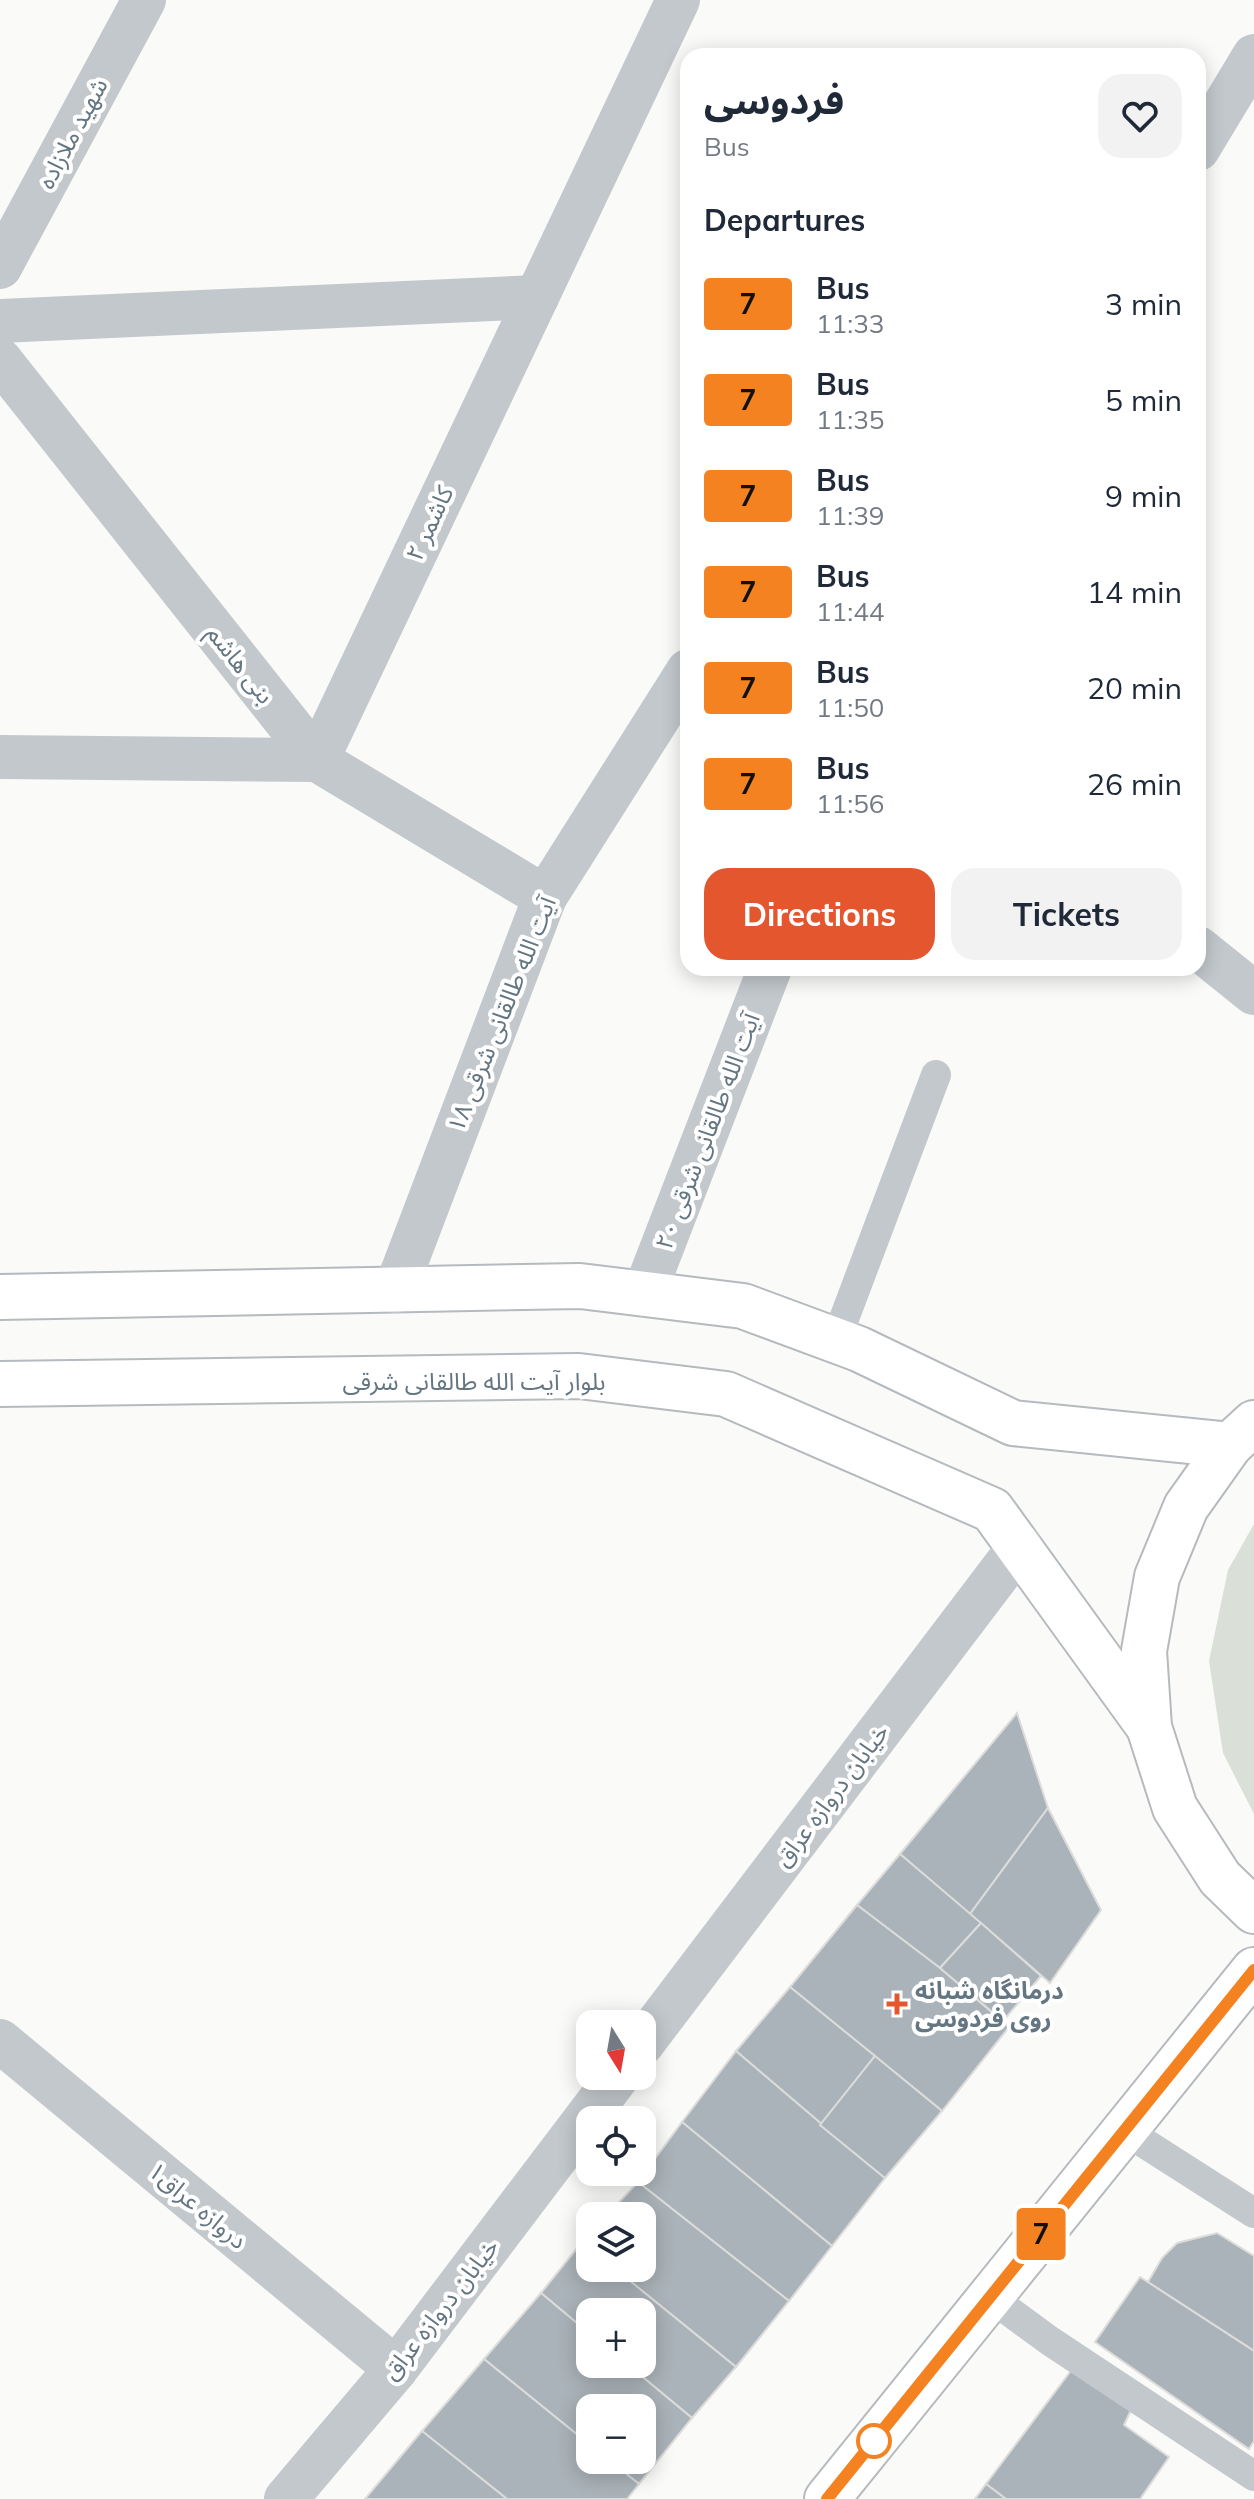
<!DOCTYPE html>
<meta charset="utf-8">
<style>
:root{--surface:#fff;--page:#f2f2f3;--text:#1f2937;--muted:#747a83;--accent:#e4572e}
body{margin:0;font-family:Mulish,"Noto Sans Arabic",sans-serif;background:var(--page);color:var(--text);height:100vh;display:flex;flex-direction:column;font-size:30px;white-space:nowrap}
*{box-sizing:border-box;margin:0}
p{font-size:26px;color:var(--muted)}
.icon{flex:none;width:44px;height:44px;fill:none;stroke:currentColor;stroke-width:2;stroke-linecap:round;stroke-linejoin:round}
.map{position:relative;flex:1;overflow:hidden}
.side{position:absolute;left:680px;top:48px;width:526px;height:928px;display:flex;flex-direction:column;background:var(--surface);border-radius:24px;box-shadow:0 4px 20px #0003}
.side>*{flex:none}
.badge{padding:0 16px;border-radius:6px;font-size:28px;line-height:52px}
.needle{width:52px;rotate:169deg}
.tools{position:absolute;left:576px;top:2010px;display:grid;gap:16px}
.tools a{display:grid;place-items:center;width:80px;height:80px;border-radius:16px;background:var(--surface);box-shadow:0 4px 20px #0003;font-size:40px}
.map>.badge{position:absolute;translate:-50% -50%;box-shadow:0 0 0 4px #fff}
h2{padding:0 24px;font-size:30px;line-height:72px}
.round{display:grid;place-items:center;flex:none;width:84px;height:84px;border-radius:24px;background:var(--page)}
.overview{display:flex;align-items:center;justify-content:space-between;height:136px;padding:0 24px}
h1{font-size:38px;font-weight:700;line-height:60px}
.cta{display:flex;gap:16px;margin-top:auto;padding:16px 24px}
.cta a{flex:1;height:92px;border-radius:24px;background:var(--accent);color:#fff;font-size:32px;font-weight:700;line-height:92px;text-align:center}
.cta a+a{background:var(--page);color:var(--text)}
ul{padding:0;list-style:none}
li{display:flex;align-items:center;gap:24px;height:96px;padding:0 24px}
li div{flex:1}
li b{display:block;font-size:30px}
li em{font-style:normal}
li .badge{min-width:88px;font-weight:700;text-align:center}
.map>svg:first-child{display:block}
.green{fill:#dadfd7}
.building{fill:#aab3b9;stroke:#dcdcda;stroke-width:2}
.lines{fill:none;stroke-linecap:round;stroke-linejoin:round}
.primary-casing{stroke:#b5babe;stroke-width:48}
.lane{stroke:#c3c8cc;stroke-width:30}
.street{stroke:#c3c8cc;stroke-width:44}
.primary{stroke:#fff;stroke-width:44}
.line-casing{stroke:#fff;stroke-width:18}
.line{stroke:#f58220;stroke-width:12}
.poi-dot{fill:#e4572e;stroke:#fff;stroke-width:3}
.stop-dot{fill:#fff;stroke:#f58220;stroke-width:4}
.labels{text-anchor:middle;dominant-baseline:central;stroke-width:8;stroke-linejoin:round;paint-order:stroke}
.street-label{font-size:24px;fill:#657683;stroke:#fff}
.poi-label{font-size:24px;font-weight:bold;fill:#657683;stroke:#fff;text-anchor:start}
</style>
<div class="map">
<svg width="1254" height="2499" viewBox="0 0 1254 2499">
<rect width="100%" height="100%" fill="#fafaf8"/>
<polygon class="green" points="1254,1524 1254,1814 1223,1753 1209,1661 1228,1570"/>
<g class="building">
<polygon points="1017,1713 1048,1808 970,1914 900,1854"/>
<polygon points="1048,1808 1101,1910 1050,1983 970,1914"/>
<polygon points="900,1854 981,1923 940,1968 857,1905"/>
<polygon points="857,1905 940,1968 1009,2027 942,2111 790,1987"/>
<polygon points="981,1923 1041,1976 1003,2021 940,1968"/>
<polygon points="790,1987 875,2056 820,2125 736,2051"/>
<polygon points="736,2051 885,2178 832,2246 682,2122"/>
<polygon points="875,2056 942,2111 885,2178 820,2125"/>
<polygon points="682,2122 832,2246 789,2301 638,2182"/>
<polygon points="638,2182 789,2301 736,2367 614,2268 642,2268 642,2216 606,2216"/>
<polygon points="1217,2233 1254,2256 1254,2351 1148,2282 1162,2258 1177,2243"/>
<polygon points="582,2242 590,2249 590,2268 614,2268 736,2367 692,2418 627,2364 642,2364 642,2312 590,2312 590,2334 541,2293"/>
<polygon points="1140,2277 1254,2351 1254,2441 1249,2449 1095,2342"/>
<polygon points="541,2293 590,2334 590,2364 627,2364 692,2418 639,2484 609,2460 642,2460 642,2408 590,2408 590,2445 484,2359"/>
<polygon points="484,2359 590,2445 590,2460 609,2460 639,2484 627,2499 507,2499 422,2431"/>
<polygon points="1073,2368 1132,2408 1124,2425 1169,2457 1140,2499 1006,2499 986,2484"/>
<polygon points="422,2431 507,2499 365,2499"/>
<polygon points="986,2484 1006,2499 975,2499"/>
</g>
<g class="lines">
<defs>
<g id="primary">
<polyline points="0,1297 580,1286 743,1306 859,1349 1013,1423 1230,1445"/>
<polyline points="0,1384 579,1376 726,1394 992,1510 1149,1727"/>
<polyline points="1254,1423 1230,1445 1186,1507 1157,1577 1144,1651 1149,1727 1175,1808 1220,1878 1254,1911"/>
<polyline points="827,2499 1254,1970"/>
</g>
</defs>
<use href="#primary" class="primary-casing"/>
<g class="lane">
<polyline points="836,1340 936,1075"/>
<polyline points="1124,2130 1254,2213"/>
<polyline points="990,2297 1050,2341 1254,2476"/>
</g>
<g class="street">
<polyline points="1198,149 1254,56"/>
<polyline points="0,267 144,0"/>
<polyline points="0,321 537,297"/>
<polyline points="0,360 317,760 545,897"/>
<polyline points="0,757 317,760 678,0"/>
<polyline points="1198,948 1254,993"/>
<polyline points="395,1291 545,897 688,671"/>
<polyline points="644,1294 770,968"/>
<polyline points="0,2041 396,2369"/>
<polyline points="642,2044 1020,1546"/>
<polyline points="286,2499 396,2369 618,2076"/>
</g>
<use href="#primary" class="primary"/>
</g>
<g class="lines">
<defs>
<polyline id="line" points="827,2499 1254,1970"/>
</defs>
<use href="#line" class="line-casing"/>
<use href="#line" class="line"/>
</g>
<path class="poi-dot" d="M893 1992h8v8h8v8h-8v8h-8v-8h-8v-8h8z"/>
<circle class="stop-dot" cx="874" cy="2441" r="16"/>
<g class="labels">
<g class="street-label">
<text transform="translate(72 133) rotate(-62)">شهید ملازاده</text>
<text transform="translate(429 523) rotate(-65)">کاشمر ۲</text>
<text transform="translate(241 664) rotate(52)">بنی هاشم</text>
<text transform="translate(501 1014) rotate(-68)">آیت الله طالقانی شرقی ۱۸</text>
<text transform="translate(707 1131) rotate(-69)">آیت الله طالقانی شرقی ۲۰</text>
<text x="474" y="1381">بلوار آیت الله طالقانی شرقی</text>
<text transform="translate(831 1795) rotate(-53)">خیابان دروازه عراق</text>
<text transform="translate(198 2205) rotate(40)">دروازه عراق۱</text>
<text transform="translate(440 2309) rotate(-52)">خیابان دروازه عراق</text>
</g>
<g class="poi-label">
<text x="915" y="1990">درمانگاه شبانه<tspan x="915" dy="28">روی فردوسی</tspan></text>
</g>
</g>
</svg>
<div class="tools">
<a><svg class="needle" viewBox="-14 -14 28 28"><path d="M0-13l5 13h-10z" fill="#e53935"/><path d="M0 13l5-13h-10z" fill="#747a83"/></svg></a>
<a><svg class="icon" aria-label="locate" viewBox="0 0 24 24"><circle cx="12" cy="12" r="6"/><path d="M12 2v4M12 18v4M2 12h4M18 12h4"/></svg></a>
<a><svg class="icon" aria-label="layers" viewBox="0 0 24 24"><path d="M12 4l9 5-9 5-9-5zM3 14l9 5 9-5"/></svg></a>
<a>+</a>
<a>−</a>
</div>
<b class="badge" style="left:1041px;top:2234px;background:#f58220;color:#111">7</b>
<section class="side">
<div class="overview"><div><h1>فردوسی</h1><p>Bus</p></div><a class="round"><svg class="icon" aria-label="heart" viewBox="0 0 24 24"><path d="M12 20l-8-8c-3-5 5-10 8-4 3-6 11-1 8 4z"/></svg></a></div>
<h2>Departures</h2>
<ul>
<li><span class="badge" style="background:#f58220;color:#111">7</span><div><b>Bus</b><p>11:33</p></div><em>3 min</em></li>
<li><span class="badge" style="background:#f58220;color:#111">7</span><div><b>Bus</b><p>11:35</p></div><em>5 min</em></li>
<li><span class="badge" style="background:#f58220;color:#111">7</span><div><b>Bus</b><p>11:39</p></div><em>9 min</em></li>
<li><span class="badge" style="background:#f58220;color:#111">7</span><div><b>Bus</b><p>11:44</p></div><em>14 min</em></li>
<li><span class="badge" style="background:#f58220;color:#111">7</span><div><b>Bus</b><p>11:50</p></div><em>20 min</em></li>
<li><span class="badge" style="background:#f58220;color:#111">7</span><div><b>Bus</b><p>11:56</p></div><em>26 min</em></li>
</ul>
<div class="cta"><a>Directions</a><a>Tickets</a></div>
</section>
</div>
